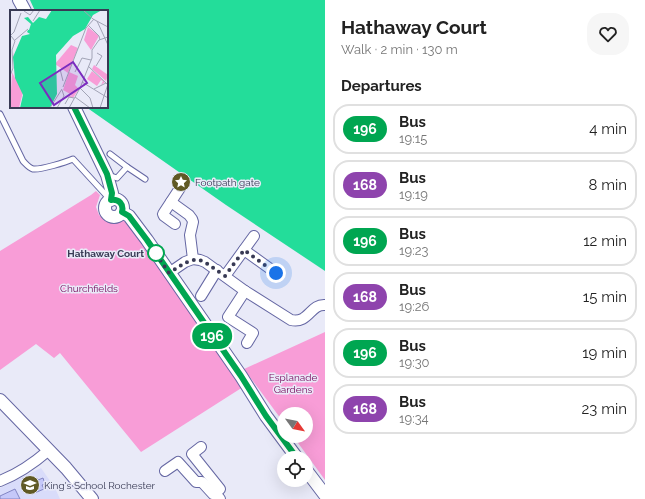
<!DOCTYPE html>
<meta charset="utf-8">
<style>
:root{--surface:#fff;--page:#f6f6f6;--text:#222;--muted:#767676;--line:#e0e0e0}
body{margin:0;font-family:Raleway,sans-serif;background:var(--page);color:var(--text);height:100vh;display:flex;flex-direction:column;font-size:15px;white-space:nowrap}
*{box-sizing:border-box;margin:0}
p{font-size:13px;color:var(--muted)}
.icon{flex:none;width:22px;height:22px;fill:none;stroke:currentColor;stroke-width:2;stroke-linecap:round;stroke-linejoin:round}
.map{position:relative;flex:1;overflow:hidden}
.panel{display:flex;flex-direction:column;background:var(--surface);width:320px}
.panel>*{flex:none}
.badge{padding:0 8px;border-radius:13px;font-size:14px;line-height:26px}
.needle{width:26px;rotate:123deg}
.tools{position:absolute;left:277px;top:407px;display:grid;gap:8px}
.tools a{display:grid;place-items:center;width:36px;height:36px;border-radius:50%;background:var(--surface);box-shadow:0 4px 16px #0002;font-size:20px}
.you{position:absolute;width:20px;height:20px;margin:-10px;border:3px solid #fff;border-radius:50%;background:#1a73e8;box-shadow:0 0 0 6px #1a73e833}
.map>.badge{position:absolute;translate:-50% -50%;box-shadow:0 0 0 2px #fff}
h2{padding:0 16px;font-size:15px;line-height:36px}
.round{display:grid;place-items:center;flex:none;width:42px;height:42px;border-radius:16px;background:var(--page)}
.head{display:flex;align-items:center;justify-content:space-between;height:68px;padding:0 16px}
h1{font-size:19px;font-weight:700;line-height:30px}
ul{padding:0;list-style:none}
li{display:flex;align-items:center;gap:12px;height:50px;margin:0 8px 6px;padding:0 8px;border:2px solid var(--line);border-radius:16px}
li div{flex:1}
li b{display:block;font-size:15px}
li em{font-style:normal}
li .badge{min-width:44px;font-weight:700;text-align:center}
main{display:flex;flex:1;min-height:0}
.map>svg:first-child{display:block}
.built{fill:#d9dcfa}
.green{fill:#f89dd7}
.water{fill:#23dd9a}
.building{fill:#c5c8f9;stroke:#8285c3}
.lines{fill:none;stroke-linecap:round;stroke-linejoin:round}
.service-casing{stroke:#6567a3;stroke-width:7}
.minor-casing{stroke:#6567a3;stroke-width:12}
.tertiary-casing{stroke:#6567a3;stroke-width:14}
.service{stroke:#fff;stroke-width:5}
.minor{stroke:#fff;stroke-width:10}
.tertiary{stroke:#fff;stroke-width:12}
.line-casing{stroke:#fff;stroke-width:9}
.line{stroke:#00a651;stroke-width:6}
.walk{stroke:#383a54;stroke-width:4;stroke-dasharray:0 7.2}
.stop-dot{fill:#fff;stroke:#00a651;stroke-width:2}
.labels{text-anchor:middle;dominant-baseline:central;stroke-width:3;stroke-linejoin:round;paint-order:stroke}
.poi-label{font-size:10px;fill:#383a54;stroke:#e9eaf8;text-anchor:start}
.stop-label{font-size:10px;font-weight:bold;fill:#383a54;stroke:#e9eaf8;text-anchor:end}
.park-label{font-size:10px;fill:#76085b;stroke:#e9eaf8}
.inset-road{fill:none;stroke:#a2a4b6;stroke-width:1}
.view{fill:#7b2cbf;fill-opacity:0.15;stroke:#7b2cbf;stroke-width:2}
.inset-edge{fill:none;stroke:#383a54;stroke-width:2}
</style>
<main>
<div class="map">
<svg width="325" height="499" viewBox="0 0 325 499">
<rect width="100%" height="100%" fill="#e9eaf8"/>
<polygon class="built" points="41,468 55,488 60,499 0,499 0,488"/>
<g class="green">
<polygon points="96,191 100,195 96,207 99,215 105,220 112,222 124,221 132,226 243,387 141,452 60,353 54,358 36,344 0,370 0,251 91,195"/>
<polygon points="325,332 325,480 293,436 306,436 306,414 284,414 284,423 244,369"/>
</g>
<polygon class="water" points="30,0 325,0 325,271 226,205 86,107 107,107 107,11 35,11"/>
<g class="building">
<polygon points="43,478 45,484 42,485 44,489 32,494 28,484"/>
<polygon points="15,489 20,499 0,499 0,496"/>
</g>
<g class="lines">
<defs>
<g id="service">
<path d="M0,114L23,161C26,164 29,168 33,169C41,170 66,162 73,159L106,195L111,193"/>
<polyline points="110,154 127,167"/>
<polyline points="108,175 117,178 127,167 145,179"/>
</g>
<g id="minor">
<polyline points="175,224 164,216 163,214 182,185"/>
<polyline points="244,250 276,273"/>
<path d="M193,259L200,260L205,262L245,291L291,320C309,324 310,304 325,305"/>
<polyline points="169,273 185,262 193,259 190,235 193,222 192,219 189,215 171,202"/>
<polyline points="225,276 254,236"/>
<polyline points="245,291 228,317 253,333 247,343"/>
<polyline points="201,296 217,270"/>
<polyline points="201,447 192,454 220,489 215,493 220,499"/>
<polyline points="165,471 178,462 196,482 202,482 213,494 215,493"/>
<path d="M0,481C18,474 34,463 49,450"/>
</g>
<g id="tertiary">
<polyline points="19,0 25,11"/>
<polyline points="74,107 107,175 112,193 111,200"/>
<circle cx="114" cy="208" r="9"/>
<polyline points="122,212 129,216 147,240 241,376 266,416 297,458"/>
<polyline points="0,400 66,468 92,499"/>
<polyline points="306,470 325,495"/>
</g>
</defs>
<use href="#service" class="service-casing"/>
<use href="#minor" class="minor-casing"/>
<use href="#tertiary" class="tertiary-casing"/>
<use href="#service" class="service"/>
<use href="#minor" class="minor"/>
<use href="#tertiary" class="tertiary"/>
</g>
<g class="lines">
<defs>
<path id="line" d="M74,107L107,174L112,193L111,200C119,199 124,204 122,212L129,216L147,240L241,376L266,416L297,458"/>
</defs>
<use href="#line" class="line-casing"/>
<use href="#line" class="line"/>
<path class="walk" d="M156,253L154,251L169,273C199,253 197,257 225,276L244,250L276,273"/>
</g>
<defs>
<symbol id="sight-disc" viewBox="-11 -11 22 22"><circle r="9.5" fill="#605925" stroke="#e9eaf8"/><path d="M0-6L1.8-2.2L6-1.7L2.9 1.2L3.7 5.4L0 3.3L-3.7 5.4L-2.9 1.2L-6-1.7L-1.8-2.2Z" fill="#fff"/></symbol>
<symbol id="school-disc" viewBox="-11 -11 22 22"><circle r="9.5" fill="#605925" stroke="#e9eaf8"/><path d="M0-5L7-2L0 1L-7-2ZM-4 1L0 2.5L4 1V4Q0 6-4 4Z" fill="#fff"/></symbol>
</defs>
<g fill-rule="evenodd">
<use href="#sight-disc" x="170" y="171" width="22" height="22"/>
<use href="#school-disc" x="19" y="474" width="22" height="22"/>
</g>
<circle class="stop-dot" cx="156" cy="253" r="8"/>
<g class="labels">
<g class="poi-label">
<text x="195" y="182">Footpath gate</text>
<text x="44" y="485">King's School Rochester</text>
</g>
<g class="stop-label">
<text x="144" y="253">Hathaway Court</text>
</g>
<g class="park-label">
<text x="89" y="288">Churchfields</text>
<text x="293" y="377">Esplanade<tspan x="293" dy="12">Gardens</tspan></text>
</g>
</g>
<g transform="translate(10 10)">
<rect width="98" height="98" fill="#e9eaf8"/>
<path d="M78,17L89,26L81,40L74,30ZM61,35L68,38L58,63L45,54ZM3,42L13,82L9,98H0L2,62L5,68ZM84,55L98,65L96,71L82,59ZM82,61L95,72L91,75L93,71L91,70L87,76L77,69ZM59,62L68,66L65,75L69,79L63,88L57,87L62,85L53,80Z" fill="#f89dd7"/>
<path d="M42,0H92L83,5L75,19L63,26L46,45L47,84L40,98H10L13,85L5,68L3,47L12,26L20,24L17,22L18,20H23H19L21,14L14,8L18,7L23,13L29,7L36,9Z" fill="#23dd9a"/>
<path class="inset-road" d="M73,0L83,9L98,17M14,1L20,5L24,0M23,11L30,0M87,11L98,35M78,15L89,26L90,30M0,26L4,22L11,3M5,30L18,19M82,40L89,30L98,27M78,56L97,74M86,56L92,46L87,43M50,59L53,71M65,62L72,48L81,50M0,66L3,58L2,40L5,31L1,26M72,72L98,88M53,77L76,18L84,9M70,78L80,88L83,98M84,79L96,73M65,87L80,98M55,94L59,87L64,88M40,98L52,79M47,98L54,86L52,80M59,98L70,78L82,48V40M90,98L98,74"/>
<path class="view" d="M63,52L77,73L44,95L30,73Z"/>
<rect width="98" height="98" class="inset-edge"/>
</g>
</svg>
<div class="tools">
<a><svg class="needle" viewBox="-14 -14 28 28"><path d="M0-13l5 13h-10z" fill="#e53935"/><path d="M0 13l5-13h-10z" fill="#767676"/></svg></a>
<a><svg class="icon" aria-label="locate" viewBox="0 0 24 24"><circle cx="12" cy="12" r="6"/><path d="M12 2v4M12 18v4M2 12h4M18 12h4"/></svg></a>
</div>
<div class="you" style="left:276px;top:273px"></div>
<b class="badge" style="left:212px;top:336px;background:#00a651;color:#fff">196</b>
</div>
<section class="panel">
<div class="head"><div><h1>Hathaway Court</h1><p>Walk · 2 min · 130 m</p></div><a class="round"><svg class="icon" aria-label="heart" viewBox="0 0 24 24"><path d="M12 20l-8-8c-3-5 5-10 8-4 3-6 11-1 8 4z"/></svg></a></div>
<h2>Departures</h2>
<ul>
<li><span class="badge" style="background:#00a651;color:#fff">196</span><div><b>Bus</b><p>19:15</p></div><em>4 min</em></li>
<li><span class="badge" style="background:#8e44ad;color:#fff">168</span><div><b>Bus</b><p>19:19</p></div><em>8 min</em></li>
<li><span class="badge" style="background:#00a651;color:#fff">196</span><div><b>Bus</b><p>19:23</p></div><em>12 min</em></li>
<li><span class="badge" style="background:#8e44ad;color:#fff">168</span><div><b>Bus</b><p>19:26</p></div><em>15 min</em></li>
<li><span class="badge" style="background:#00a651;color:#fff">196</span><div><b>Bus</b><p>19:30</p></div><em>19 min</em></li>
<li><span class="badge" style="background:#8e44ad;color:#fff">168</span><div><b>Bus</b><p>19:34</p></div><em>23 min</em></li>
</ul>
</section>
</main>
